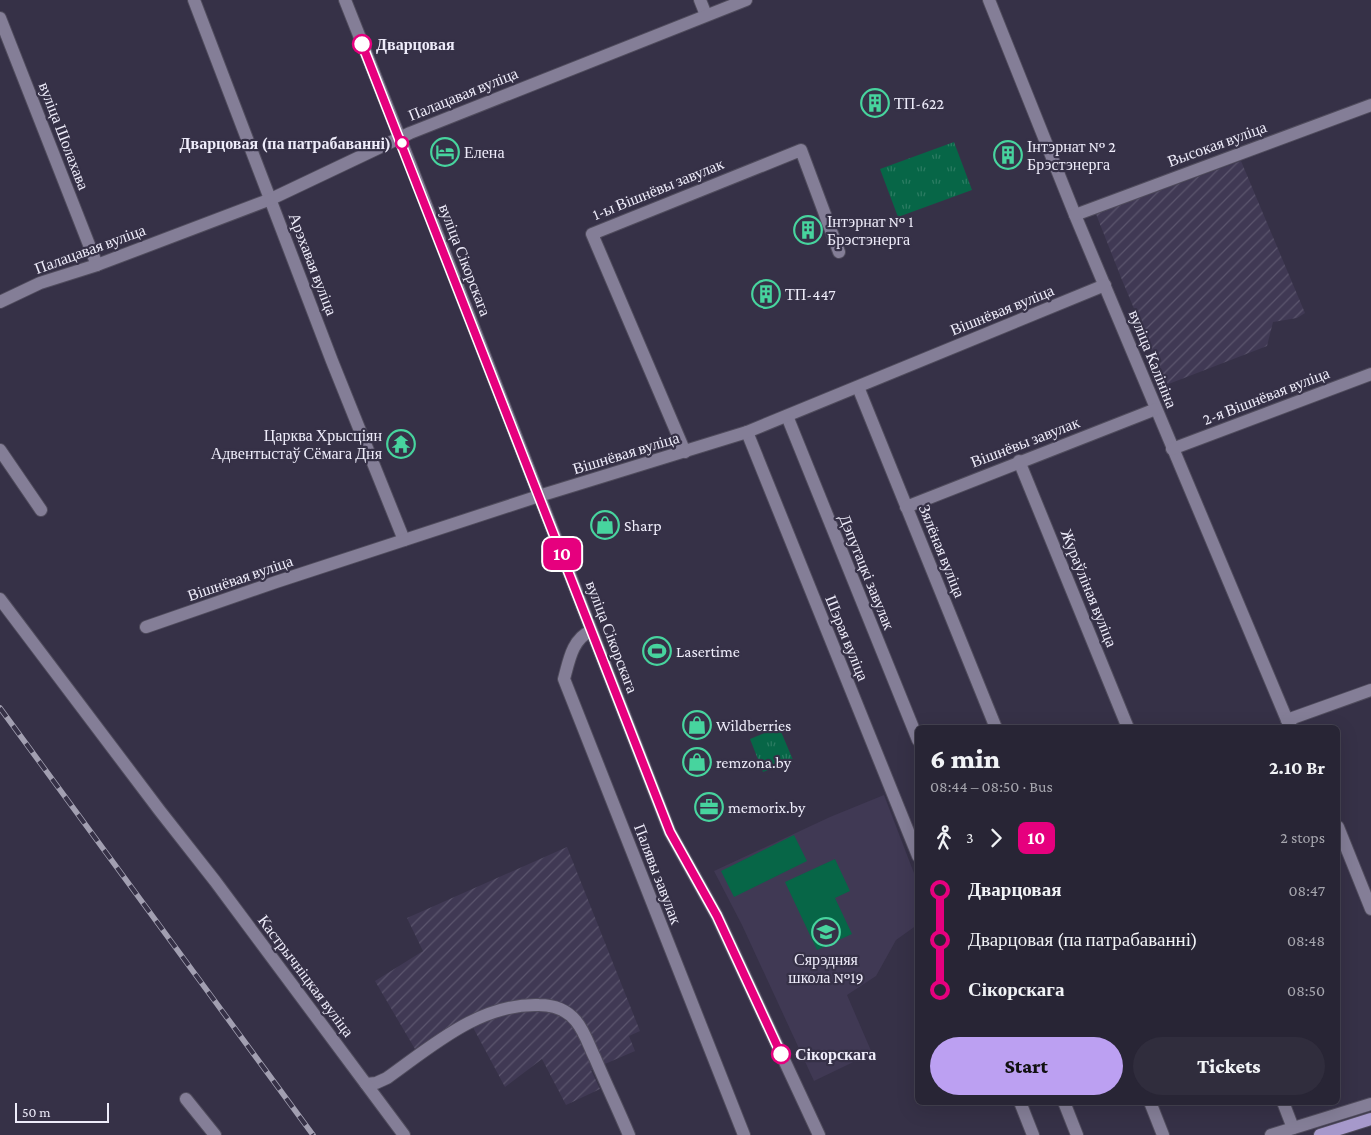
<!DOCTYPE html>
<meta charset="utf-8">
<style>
:root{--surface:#282535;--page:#302d3d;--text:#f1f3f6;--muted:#a5a5ad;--line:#444250;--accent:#bca0f2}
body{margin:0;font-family:"Crimson Pro",serif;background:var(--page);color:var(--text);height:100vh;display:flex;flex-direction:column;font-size:19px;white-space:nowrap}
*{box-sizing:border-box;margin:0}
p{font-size:16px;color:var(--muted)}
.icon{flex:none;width:28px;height:28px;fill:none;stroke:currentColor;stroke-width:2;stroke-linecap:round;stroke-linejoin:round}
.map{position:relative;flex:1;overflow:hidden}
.drawer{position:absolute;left:915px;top:725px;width:425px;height:380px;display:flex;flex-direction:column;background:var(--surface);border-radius:8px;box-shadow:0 5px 20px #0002,0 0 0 1px var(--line)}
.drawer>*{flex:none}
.badge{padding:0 10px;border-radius:8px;font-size:18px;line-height:32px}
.scale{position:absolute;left:15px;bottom:12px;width:94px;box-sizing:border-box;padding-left:5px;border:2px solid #eeecfa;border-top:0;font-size:14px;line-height:18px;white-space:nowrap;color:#eeecfa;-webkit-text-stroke:4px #363147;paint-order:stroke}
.map>.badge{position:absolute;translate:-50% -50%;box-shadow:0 0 0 2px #fff}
.legs{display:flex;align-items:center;gap:8px;height:55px;padding:0 15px;font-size:16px}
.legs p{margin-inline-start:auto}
.summary{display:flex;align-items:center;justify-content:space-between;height:85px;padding:0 15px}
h1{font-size:28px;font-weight:800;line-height:38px}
.action{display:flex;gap:10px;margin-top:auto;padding:10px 15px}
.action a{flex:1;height:58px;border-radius:30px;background:var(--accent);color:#111;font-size:20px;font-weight:800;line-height:58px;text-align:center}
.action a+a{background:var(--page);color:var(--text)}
ul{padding:0 15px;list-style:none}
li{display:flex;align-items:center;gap:18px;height:50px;font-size:19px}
li i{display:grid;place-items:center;width:8px;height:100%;margin:0 6px;background:currentColor}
li i::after{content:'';width:12px;height:12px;margin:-6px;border:4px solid;border-radius:50%;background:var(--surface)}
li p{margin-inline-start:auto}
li:first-child i{background:linear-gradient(#0000 50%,currentColor 0)}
li:last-child i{background:linear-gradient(currentColor 50%,#0000 0)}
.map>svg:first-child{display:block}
.built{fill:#403954}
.industrial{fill:url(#industrial-furrows)}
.park{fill:url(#park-tufts)}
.garden{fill:#076647}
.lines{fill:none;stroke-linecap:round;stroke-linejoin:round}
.minor-casing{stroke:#504c5d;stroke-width:14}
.major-casing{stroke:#504c5d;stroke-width:14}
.minor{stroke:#847e97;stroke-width:12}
.major{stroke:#a699cb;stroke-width:12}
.rail-casing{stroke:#a29fb1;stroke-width:5.5}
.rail{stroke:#363147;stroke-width:4;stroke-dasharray:11;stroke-linecap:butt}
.line-1-casing{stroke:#fff;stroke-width:11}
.line-1{stroke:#e6007e;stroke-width:8}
.stop-1-dot{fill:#fff;stroke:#e6007e;stroke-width:2.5}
.labels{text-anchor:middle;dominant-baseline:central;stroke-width:4.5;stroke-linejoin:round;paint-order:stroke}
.stop-label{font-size:16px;font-weight:bold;fill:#eeecfa;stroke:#363147;text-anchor:start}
.street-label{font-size:16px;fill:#eeecfa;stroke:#363147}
.poi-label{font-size:16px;fill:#eeecfa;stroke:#363147;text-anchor:start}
</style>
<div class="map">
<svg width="1371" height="1135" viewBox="0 0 1371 1135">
<defs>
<pattern id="industrial-furrows" width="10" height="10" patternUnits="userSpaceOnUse" patternTransform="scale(1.25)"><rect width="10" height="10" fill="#403954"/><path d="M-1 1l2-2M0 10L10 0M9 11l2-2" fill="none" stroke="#5c566e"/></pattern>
<pattern id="park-tufts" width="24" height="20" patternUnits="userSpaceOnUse" patternTransform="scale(1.25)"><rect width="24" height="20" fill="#076647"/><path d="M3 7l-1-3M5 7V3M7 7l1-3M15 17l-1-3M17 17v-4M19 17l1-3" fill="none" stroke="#2b7c62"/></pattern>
</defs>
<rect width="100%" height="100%" fill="#363147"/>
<polygon class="built" points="884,795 917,881 917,925 896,940 876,976 847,995 872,1053 814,1081 742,925 714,871 830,817"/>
<g class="industrial">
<polygon points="1241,161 1305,313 1297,318 1273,322 1267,346 1166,385 1122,280 1096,214"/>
<polygon points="567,847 640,1031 629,1036 635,1051 591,1070 600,1089 566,1105 542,1059 505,1087 469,1020 415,1049 375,981 423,951 407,918"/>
</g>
<g class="park">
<polygon points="954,142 972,190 898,217 880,169"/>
<polygon points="779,727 793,760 763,772 750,739"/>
</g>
<g class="garden">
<polygon points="794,835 807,861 734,897 721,871"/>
<polygon points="835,859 850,891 835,898 852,934 817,950 785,882"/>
</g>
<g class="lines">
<defs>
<g id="minor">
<polyline points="194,0 332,361 404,540"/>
<polyline points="345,0 407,156 670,832 717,916 819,1135"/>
<polyline points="700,0 706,15"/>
<polyline points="989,0 1075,215 1287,720 1292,728"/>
<polyline points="0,18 97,265"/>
<polyline points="1075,215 1371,105"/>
<polyline points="0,302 40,283 97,265 271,199 410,133 746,0"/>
<polyline points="858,387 996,728"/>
<polyline points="787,416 918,740"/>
<polyline points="747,432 918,856"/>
<polyline points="1172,449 1371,374"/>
<polyline points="0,450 41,510"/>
<polyline points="685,452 592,234 801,150 839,252"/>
<polyline points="1019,461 1128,728"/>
<polyline points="906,507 1156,409"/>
<path d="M0,599L160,811L215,881L366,1084L376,1083L387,1078C432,1046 480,1003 539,1005C553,1005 567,1010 576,1021C585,1032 589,1046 595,1058C606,1084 618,1109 629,1135"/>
<polyline points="146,627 276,582 539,496 747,432 1105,285"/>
<path d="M591,631C572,639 569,661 564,679L744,1135"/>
<polyline points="1287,720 1371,690"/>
<polyline points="1338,827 1371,909"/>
<polyline points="366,1084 404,1135"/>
<polyline points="186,1099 215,1135"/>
<polyline points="1020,1102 1033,1135"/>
<polyline points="1064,1102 1077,1135"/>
<polyline points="1150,1102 1163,1135"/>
<polyline points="1283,1102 1293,1128"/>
<polyline points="1271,1135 1371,1104"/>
</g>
<polyline id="major" points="1320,1135 1371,1119"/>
</defs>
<use href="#minor" class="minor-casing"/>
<use href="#major" class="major-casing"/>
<use href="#minor" class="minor"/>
<use href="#major" class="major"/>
<defs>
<polyline id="rail" points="0,708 313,1135"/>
</defs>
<use href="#rail" class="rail-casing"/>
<use href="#rail" class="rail"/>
</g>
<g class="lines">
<defs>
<polyline id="line-1" points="362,44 670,832 717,916 781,1054"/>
</defs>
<use href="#line-1" class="line-1-casing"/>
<use href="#line-1" class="line-1"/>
</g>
<defs>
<symbol id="building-ring" viewBox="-11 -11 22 22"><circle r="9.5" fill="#363147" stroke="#47d49e" stroke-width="1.5"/><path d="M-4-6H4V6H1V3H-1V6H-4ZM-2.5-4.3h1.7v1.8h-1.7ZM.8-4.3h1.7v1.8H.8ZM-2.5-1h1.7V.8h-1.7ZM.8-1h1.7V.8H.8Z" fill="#47d49e"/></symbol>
<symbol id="hotel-ring" viewBox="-11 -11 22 22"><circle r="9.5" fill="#363147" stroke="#47d49e" stroke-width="1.5"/><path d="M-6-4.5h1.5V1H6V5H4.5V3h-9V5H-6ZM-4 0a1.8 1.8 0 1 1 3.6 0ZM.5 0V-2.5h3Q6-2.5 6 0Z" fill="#47d49e"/></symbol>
<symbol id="temple-ring" viewBox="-11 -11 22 22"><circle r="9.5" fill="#363147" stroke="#47d49e" stroke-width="1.5"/><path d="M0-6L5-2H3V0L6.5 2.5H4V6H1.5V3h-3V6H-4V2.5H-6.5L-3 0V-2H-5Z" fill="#47d49e"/></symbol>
<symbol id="shop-ring" viewBox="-11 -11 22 22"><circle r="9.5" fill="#363147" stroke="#47d49e" stroke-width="1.5"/><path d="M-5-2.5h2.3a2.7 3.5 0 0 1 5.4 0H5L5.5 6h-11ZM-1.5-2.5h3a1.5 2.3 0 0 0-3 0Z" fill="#47d49e"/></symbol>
<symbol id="stadium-ring" viewBox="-11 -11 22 22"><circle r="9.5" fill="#363147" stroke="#47d49e" stroke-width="1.5"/><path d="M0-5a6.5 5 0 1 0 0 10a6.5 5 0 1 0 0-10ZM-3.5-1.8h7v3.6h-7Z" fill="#47d49e"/></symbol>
<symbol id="office-ring" viewBox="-11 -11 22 22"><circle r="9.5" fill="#363147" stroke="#47d49e" stroke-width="1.5"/><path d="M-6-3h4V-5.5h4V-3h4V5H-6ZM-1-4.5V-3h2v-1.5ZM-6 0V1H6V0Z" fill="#47d49e"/></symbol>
<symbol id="school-ring" viewBox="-11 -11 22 22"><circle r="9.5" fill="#363147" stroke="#47d49e" stroke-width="1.5"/><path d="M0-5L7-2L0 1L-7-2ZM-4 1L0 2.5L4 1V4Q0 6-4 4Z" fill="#47d49e"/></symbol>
</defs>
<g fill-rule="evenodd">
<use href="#building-ring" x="859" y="87" width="32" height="32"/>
<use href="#hotel-ring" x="429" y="136" width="32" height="32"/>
<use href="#building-ring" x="992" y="139" width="32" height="32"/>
<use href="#building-ring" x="792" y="214" width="32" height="32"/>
<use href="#building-ring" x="750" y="278" width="32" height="32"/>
<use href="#temple-ring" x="385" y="428" width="32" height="32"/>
<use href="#shop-ring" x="589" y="509" width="32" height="32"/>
<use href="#stadium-ring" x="641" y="635" width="32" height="32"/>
<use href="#shop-ring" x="681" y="709" width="32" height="32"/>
<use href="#shop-ring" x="681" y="746" width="32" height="32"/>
<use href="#office-ring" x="693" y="791" width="32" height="32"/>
<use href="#school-ring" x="810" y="916" width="32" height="32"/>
</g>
<g class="stop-1-dot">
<circle cx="362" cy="44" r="9"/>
<circle cx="402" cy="143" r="6"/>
<circle cx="781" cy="1054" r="9"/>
</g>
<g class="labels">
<g class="stop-label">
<text x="376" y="44">Дварцовая</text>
<text x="391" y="143" text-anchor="end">Дварцовая (па патрабаванні)</text>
<text x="795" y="1054">Сікорскага</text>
</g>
<g class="street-label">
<text transform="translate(463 94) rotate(-22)">Палацавая вуліца</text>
<text transform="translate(64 136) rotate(69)">вуліца Шолахава</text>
<text transform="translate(1217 144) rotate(-20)">Высокая вуліца</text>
<text transform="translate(658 189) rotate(-22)">1-ы Вішнёвы завулак</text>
<text transform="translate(90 249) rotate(-20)">Палацавая вуліца</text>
<text transform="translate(465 260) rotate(69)">вуліца Сікорскага</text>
<text transform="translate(313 264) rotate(69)">Арэхавая вуліца</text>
<text transform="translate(1002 310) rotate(-22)">Вішнёвая вуліца</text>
<text transform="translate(1153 359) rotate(68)">вуліца Калініна</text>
<text transform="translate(1266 396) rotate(-21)">2-я Вішнёвая вуліца</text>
<text transform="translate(1025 442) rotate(-21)">Вішнёвы завулак</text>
<text transform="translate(626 453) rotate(-17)">Вішнёвая вуліца</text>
<text transform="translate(942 551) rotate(68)">Зялёная вуліца</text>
<text transform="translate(867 572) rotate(68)">Дэпутацкі завулак</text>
<text transform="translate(240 578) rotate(-19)">Вішнёвая вуліца</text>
<text transform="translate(1089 588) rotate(68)">Жураўліная вуліца</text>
<text transform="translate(612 637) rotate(69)">вуліца Сікорскага</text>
<text transform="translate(847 638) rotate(68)">Шэрая вуліца</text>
<text transform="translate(658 874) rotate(69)">Палявы завулак</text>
<text transform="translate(306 976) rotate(53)">Кастрычніцкая вуліца</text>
</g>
<g class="poi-label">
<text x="894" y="103">ТП-622</text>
<text x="1027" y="146">Інтэрнат № 2<tspan x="1027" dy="18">Брэстэнерга</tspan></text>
<text x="464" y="152">Елена</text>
<text x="827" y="221">Інтэрнат № 1<tspan x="827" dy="18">Брэстэнерга</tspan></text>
<text x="785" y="294">ТП-447</text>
<text x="382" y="435" text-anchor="end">Царква Хрысціян<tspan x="382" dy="18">Адвентыстаў Сёмага Дня</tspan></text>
<text x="624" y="525">Sharp</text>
<text x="676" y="651">Lasertime</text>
<text x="716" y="725">Wildberries</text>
<text x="716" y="762">remzona.by</text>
<text x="728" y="807">memorix.by</text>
<text x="826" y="959" text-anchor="middle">Сярэдняя<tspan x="826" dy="18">школа №19</tspan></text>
</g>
</g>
</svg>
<div class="scale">50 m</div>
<b class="badge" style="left:562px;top:554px;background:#e6007e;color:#fff">10</b>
<section class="drawer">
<div class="summary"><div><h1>6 min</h1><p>08:44 – 08:50 · Bus</p></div><b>2.10 Br</b></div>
<div class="legs"><svg class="icon" aria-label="walk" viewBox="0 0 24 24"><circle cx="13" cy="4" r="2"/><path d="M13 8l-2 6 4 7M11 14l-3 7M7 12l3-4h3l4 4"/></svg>3<svg class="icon" aria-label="forward" viewBox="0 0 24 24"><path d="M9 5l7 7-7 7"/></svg><b class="badge" style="background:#e6007e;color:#fff">10</b><p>2 stops</p></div>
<ul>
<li><i style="color:#e6007e"></i><b>Дварцовая</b><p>08:47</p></li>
<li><i style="color:#e6007e"></i><span>Дварцовая (па патрабаванні)</span><p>08:48</p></li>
<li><i style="color:#e6007e"></i><b>Сікорскага</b><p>08:50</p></li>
</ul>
<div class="action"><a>Start</a><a>Tickets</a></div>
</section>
</div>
